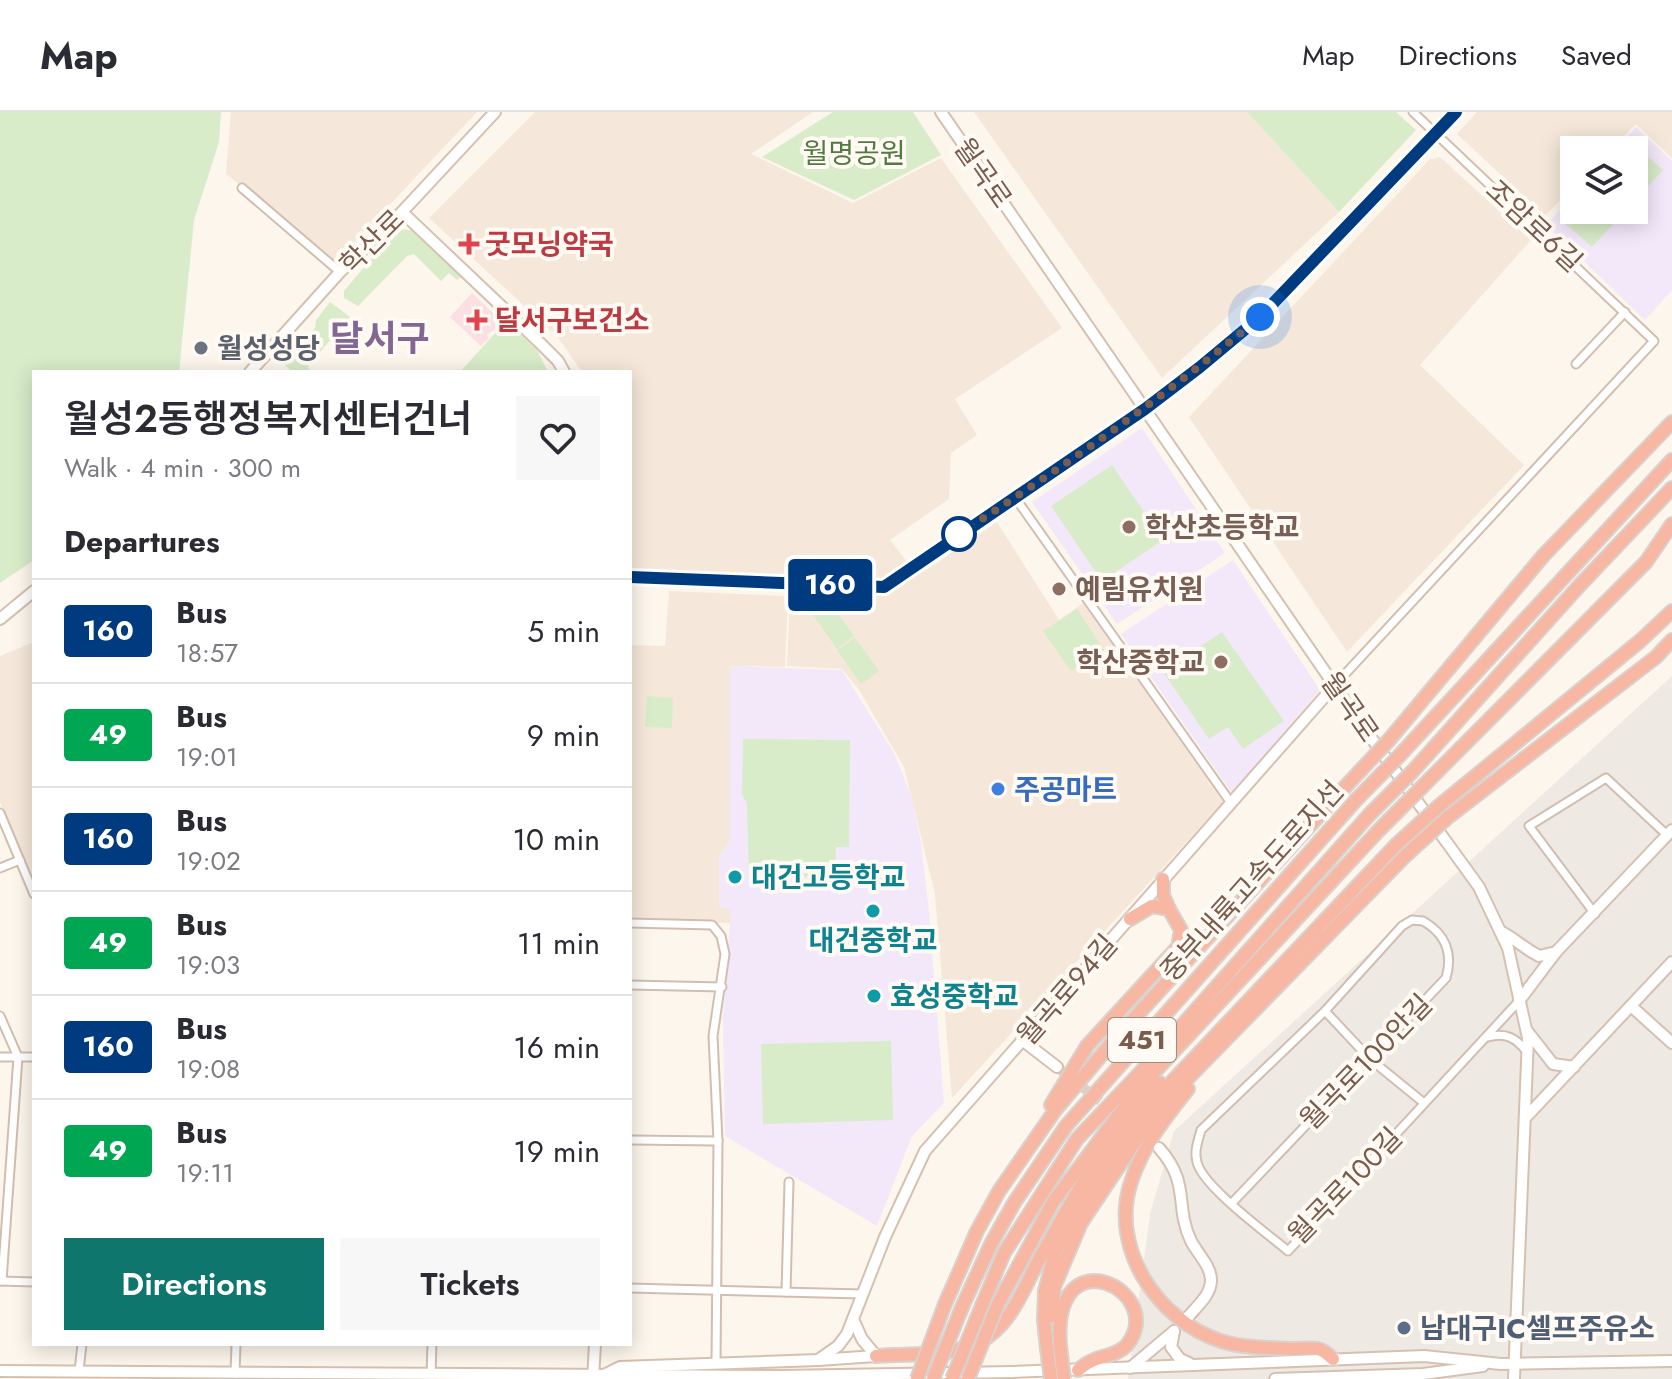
<!DOCTYPE html>
<meta charset="utf-8">
<style>
:root{--surface:#fff;--page:#f7f7f7;--text:#2b2b33;--muted:#7c7c81;--line:#e1e1e2;--accent:#0f766e}
body{margin:0;font-family:Jost,"Noto Sans KR",sans-serif;background:var(--page);color:var(--text);height:100vh;display:flex;flex-direction:column;font-size:30px;white-space:nowrap}
*{box-sizing:border-box;margin:0}
p{font-size:26px;color:var(--muted)}
.icon{flex:none;width:44px;height:44px;fill:none;stroke:currentColor;stroke-width:2;stroke-linecap:round;stroke-linejoin:round}
.map{position:relative;flex:1;overflow:hidden}
.side{position:absolute;left:32px;top:258px;width:600px;height:976px;display:flex;flex-direction:column;background:var(--surface);border-radius:0px;box-shadow:0 4px 20px #0003}
.side>*{flex:none}
.badge{padding:0 16px;border-radius:6px;font-size:28px;line-height:52px}
.fabs{position:absolute;left:1560px;top:24px;display:grid;gap:16px}
.fabs a{display:grid;place-items:center;width:88px;height:88px;border-radius:0px;background:var(--surface);box-shadow:0 4px 20px #0003;font-size:40px}
.you{position:absolute;width:40px;height:40px;margin:-20px;border:6px solid #fff;border-radius:50%;background:#1a73e8;box-shadow:0 0 0 12px #1a73e833}
.map>.badge{position:absolute;translate:-50% -50%;box-shadow:0 0 0 4px #fff}
h2{padding:0 32px;font-size:30px;line-height:72px}
.round{display:grid;place-items:center;flex:none;width:84px;height:84px;border-radius:0px;background:var(--page)}
.head{display:flex;align-items:center;justify-content:space-between;height:136px;padding:0 32px}
h1{font-size:38px;font-weight:600;line-height:60px}
.cta{display:flex;gap:16px;margin-top:auto;padding:16px 32px}
.cta a{flex:1;height:92px;border-radius:0px;background:var(--accent);color:#fff;font-size:32px;font-weight:600;line-height:92px;text-align:center}
.cta a+a{background:var(--page);color:var(--text)}
ul{padding:0;list-style:none}
li{display:flex;align-items:center;gap:24px;height:104px;padding:0 32px;border-top:2px solid var(--line)}
li div{flex:1}
li b{display:block;font-size:30px}
li em{font-style:normal}
li .badge{min-width:88px;font-weight:700;text-align:center}
header{display:flex;align-items:center;gap:48px;box-sizing:border-box;height:112px;padding:0 40px;background:var(--surface);border-bottom:2px solid var(--line)}
header strong{font-size:38px}
nav{display:flex;gap:44px;margin-inline-start:auto;font-size:28px}
.map>svg:first-child{display:block}
.residential{fill:#f5e8da}
.industrial{fill:#efe9e4}
.education{fill:#f3e8fa}
.medical{fill:#fbdfe3}
.green{fill:#d8ecc9}
.lines{fill:none;stroke-linecap:round;stroke-linejoin:round}
.secondary-tunnel{stroke:#dcd0c4;stroke-width:10;stroke-dasharray:10 5;stroke-linecap:butt}
.street-casing{stroke:#d1beb0;stroke-width:11}
.secondary-casing{stroke:#d6c0b0;stroke-width:14}
.highway-casing{stroke:#dad1cd;stroke-width:16}
.street{stroke:#fff;stroke-width:7}
.secondary{stroke:#fff;stroke-width:10}
.highway{stroke:#f7b7a3;stroke-width:12}
.highway-bridge-casing{stroke:#dad1cd;stroke-width:16;stroke-linecap:butt}
.highway-bridge{stroke:#f7b7a3;stroke-width:12}
.line-casing{stroke:#fff;stroke-width:18}
.line{stroke:#003b80;stroke-width:12}
.walk{stroke:#7a5c4d;stroke-width:8;stroke-dasharray:0 14.4}
.health-dot{fill:#e0444e;stroke:#fffaf3;stroke-width:3}
.worship-dot{fill:#6b7280;stroke:#fffaf3;stroke-width:3}
.education-dot{fill:#8d6e63;stroke:#fffaf3;stroke-width:3}
.stop-dot{fill:#fff;stroke:#003b80;stroke-width:4}
.shop-dot{fill:#3f7fe0;stroke:#fffaf3;stroke-width:3}
.culture-dot{fill:#0f9aa8;stroke:#fffaf3;stroke-width:3}
.service-dot{fill:#5c6f8a;stroke:#fffaf3;stroke-width:3}
.labels{text-anchor:middle;dominant-baseline:central;stroke-width:8;stroke-linejoin:round;paint-order:stroke}
.shield{fill:#fffaf3;stroke:#a28b7f;stroke-width:2}
.shield-label{font-size:26px;font-weight:bold;fill:#7a5c4d}
.park-label{font-size:28px;fill:#537a41;stroke:#fffaf3}
.street-label{font-size:28px;fill:#7a5c4d;stroke:#fffaf3}
.health-label{font-size:28px;font-weight:bold;fill:#be3a42;stroke:#fffaf3;text-anchor:start}
.worship-label{font-size:28px;font-weight:bold;fill:#5b616d;stroke:#fffaf3;text-anchor:start}
.education-label{font-size:28px;font-weight:bold;fill:#785e54;stroke:#fffaf3;text-anchor:start}
.shop-label{font-size:28px;font-weight:bold;fill:#366cbe;stroke:#fffaf3;text-anchor:start}
.culture-label{font-size:28px;font-weight:bold;fill:#0d838f;stroke:#fffaf3;text-anchor:start}
.service-label{font-size:28px;font-weight:bold;fill:#4e5e75;stroke:#fffaf3;text-anchor:start}
.district-label{font-size:36px;font-weight:bold;fill:#846695;stroke:#fffaf3}
</style>
<header>
<strong>Map</strong>
<nav><a>Map</a><a>Directions</a><a>Saved</a></nav>
</header>
<div class="map">
<svg width="1672" height="1267" viewBox="0 0 1672 1267">
<rect width="100%" height="100%" fill="#fdf6ec"/>
<g class="residential">
<polygon points="231,0 477,0 335,151 226,62"/>
<polygon points="535,0 813,0 751,42 853,91 941,46 1062,216 955,287 977,323 951,341 949,387 890,428 908,451 884,468 849,470 630,458 630,260 582,260 557,224 429,106"/>
<polygon points="974,0 1247,0 1339,100 1162,266"/>
<polygon points="1477,0 1672,0 1672,46 1636,12 1610,38 1574,38 1574,74 1545,104 1457,22"/>
<polygon points="1440,45 1531,128 1420,253 1524,353 1347,540 1189,305 1430,47"/>
<polygon points="997,410 1059,508 1083,491 1223,690 952,986 935,782 904,655 859,578 842,557 787,554 790,484 854,486 876,482 928,457"/>
<polygon points="669,479 788,484 785,555 730,554 732,701 730,729 719,745 719,795 731,796 731,811 630,810 630,533 665,534"/>
<polygon points="34,530 34,767 0,690 0,544"/>
</g>
<polygon class="industrial" points="1672,564 1672,1267 1128,1267 1150,1102 1174,1019"/>
<g class="education">
<polygon points="1636,15 1672,49 1672,178 1645,208 1546,113 1574,83 1574,98 1634,98 1634,38 1615,38"/>
<polygon points="1142,316 1225,441 1117,512 1032,390"/>
<polygon points="1233,448 1320,578 1232,681 1121,522"/>
<polygon points="730,554 842,558 895,643 912,686 921,731 929,800 944,991 912,1024 877,1114 725,1024 723,907 731,797 719,795 719,745 730,729"/>
</g>
<polygon class="medical" points="472,181 503,211 487,223 489,226 481,234 450,205"/>
<g class="green">
<polygon points="0,0 221,0 219,30 194,108 179,260 34,260 34,448 0,471"/>
<polygon points="833,0 913,0 941,43 854,88 762,45"/>
<polygon points="1247,0 1396,0 1416,18 1339,100"/>
<polygon points="1632,31 1663,58 1634,89 1634,38 1625,38"/>
<polygon points="1574,92 1574,98 1626,98 1592,135 1560,107"/>
<polygon points="400,117 416,119 464,162 457,168 449,161 441,169 414,142 407,144 358,194 344,186 344,179 392,122"/>
<polygon points="330,190 350,205 308,254 310,260 293,260 282,251 315,216 316,208"/>
<polygon points="506,209 537,238 548,260 460,260"/>
<polygon points="1112,353 1163,428 1102,469 1051,394"/>
<polygon points="830,491 854,524 837,537 813,503"/>
<polygon points="1077,497 1104,538 1071,559 1043,519"/>
<polygon points="1222,520 1284,609 1243,637 1228,615 1209,627 1163,560"/>
<polygon points="855,526 879,559 861,572 837,538"/>
<polygon points="647,584 673,586 672,616 645,615"/>
<polygon points="743,627 850,628 849,735 836,735 835,764 749,765 747,691 742,683"/>
<polygon points="891,929 893,1008 763,1012 761,932"/>
</g>
<g class="lines">
<polyline class="secondary-tunnel" points="1057,955 1124,1008"/>
<defs>
<g id="street">
<polyline points="242,76 340,160"/>
<polyline points="1576,252 1625,200"/>
<polyline points="1014,384 1231,691"/>
<polyline points="1334,574 1654,229 1413,0"/>
<polyline points="0,701 34,782"/>
<polyline points="0,756 20,748"/>
<polyline points="1595,802 1529,714 1606,666 1667,723"/>
<polyline points="630,811 712,813 721,824 725,842 713,924 718,1029 630,1028"/>
<polyline points="630,873 722,875"/>
<polyline points="1325,899 1370,947 1424,991"/>
<polyline points="0,904 18,945 2,1169"/>
<path d="M1488,925C1506,920 1516,926 1527,940"/>
<polyline points="0,945 34,945"/>
<path d="M1231,1092L1446,866C1453,842 1446,822 1423,809L1412,808L1402,814L1325,899L1201,1018C1198,1029 1194,1039 1197,1050C1202,1074 1268,1122 1288,1139L1519,889"/>
<polyline points="0,1169 34,1170"/>
<polyline points="630,1176 862,1182"/>
<polyline points="786,1180 789,1070"/>
<polyline points="716,1252 718,1029"/>
<polyline points="79,1259 82,1232"/>
<polyline points="235,1262 236,1232"/>
<polyline points="431,1263 432,1232"/>
</g>
<g id="secondary">
<polyline points="941,0 1354,602 1479,775 1508,836 1528,926 1514,1267"/>
<polyline points="402,100 539,230 558,249 564,260"/>
<polyline points="250,260 340,160 402,100 495,0"/>
<polyline points="630,465 884,475 1145,297 1200,255 1260,205 1456,0"/>
<polyline points="0,507 34,479"/>
<path d="M1500,819C1514,826 1525,837 1539,844L1556,840"/>
<polyline points="1519,889 1556,840 1672,718"/>
<polyline points="1631,894 1672,931"/>
<polyline points="1528,920 1553,952 1574,955"/>
<polyline points="1022,928 1057,955"/>
<polyline points="1527,1004 1672,850"/>
<path d="M1159,1036C1191,1072 1174,1093 1191,1129C1197,1141 1211,1154 1211,1168C1211,1183 1197,1194 1188,1205"/>
<polyline points="853,1207 862,1227 876,1244"/>
<polyline points="1174,1219 1171,1235 1180,1247 1189,1251"/>
<polyline points="818,1248 838,1234 847,1222 885,1125 925,1039 1334,574"/>
<polyline points="1130,1256 1174,1219"/>
<polyline points="0,1259 781,1264 1012,1260 1424,1244 1501,1252 1672,1249"/>
<polyline points="604,1263 620,1255 818,1248 876,1244"/>
<polyline points="593,1267 595,1232"/>
<polyline points="1275,1267 1423,1262 1483,1254"/>
</g>
<g id="highway">
<polyline points="1389,628 1543,444 1672,310"/>
<polyline points="1400,643 1672,348"/>
<polyline points="1412,660 1579,474 1672,376"/>
<polyline points="1423,674 1646,450 1672,412"/>
<polyline points="1439,694 1640,529 1672,499"/>
<polyline points="1447,706 1656,545 1672,528"/>
<polyline points="1163,767 1163,783 1169,797"/>
<path d="M1188,977C1165,1006 1143,1033 1131,1070C1109,1136 1158,1209 1221,1229C1243,1236 1270,1236 1293,1237C1301,1237 1310,1236 1318,1237C1323,1238 1329,1243 1333,1247"/>
<polyline points="1051,993 1087,934 1178,835 1181,818 1169,797 1152,794 1130,807"/>
<polyline points="983,1191 1004,1141 1077,1027 1138,963 1369,703"/>
<polyline points="945,1192 977,1119 999,1079 1056,997 1109,934 1346,674"/>
<polyline points="998,1192 1053,1090 1135,981 1380,717"/>
<polyline points="963,1193 991,1132 1014,1091 1066,1014 1356,688"/>
<polyline points="1052,1204 1054,1175 1081,1111 1155,1000 1405,744"/>
<path d="M1060,1234C1051,1120 1169,1180 1127,1233C1118,1243 1105,1243 1094,1248C1088,1250 1083,1254 1078,1258"/>
<polyline points="1047,1237 1044,1208 1045,1179 1055,1140 1105,1056 1148,995 1396,733"/>
<path d="M876,1244C910,1241 947,1246 979,1230C1014,1213 1026,1168 1045,1137C1078,1079 1110,1016 1160,971"/>
</g>
</defs>
<use href="#street" class="street-casing"/>
<use href="#secondary" class="secondary-casing"/>
<use href="#highway" class="highway-casing"/>
<use href="#street" class="street"/>
<use href="#secondary" class="secondary"/>
<use href="#highway" class="highway"/>
<defs>
<g id="highway-bridge">
<polyline points="1346,674 1389,628"/>
<polyline points="1356,688 1400,643"/>
<polyline points="1369,703 1412,660"/>
<polyline points="1380,717 1423,674"/>
<polyline points="1396,733 1439,694"/>
<polyline points="1405,744 1447,706"/>
<polyline points="1060,1234 1064,1267"/>
<polyline points="1047,1237 1051,1267"/>
<polyline points="917,1267 945,1192"/>
<polyline points="933,1267 963,1193"/>
<polyline points="952,1267 983,1191"/>
<polyline points="968,1267 998,1192"/>
</g>
</defs>
<use href="#highway-bridge" class="highway-bridge-casing"/>
<use href="#highway-bridge" class="highway-bridge"/>
</g>
<g class="lines">
<defs>
<polyline id="line" points="630,465 884,475 1145,297 1200,255 1260,205 1456,0"/>
</defs>
<use href="#line" class="line-casing"/>
<use href="#line" class="line"/>
<path class="walk" d="M959,422C1063,355 1165,285 1260,205"/>
</g>
<g class="health-dot">
<path d="M465 120h8v8h8v8h-8v8h-8v-8h-8v-8h8z"/>
<path d="M473 196h8v8h8v8h-8v8h-8v-8h-8v-8h8z"/>
</g>
<circle class="worship-dot" cx="201" cy="236" r="8"/>
<g class="education-dot">
<circle cx="1129" cy="415" r="8"/>
<circle cx="1059" cy="477" r="8"/>
<circle cx="1221" cy="550" r="8"/>
</g>
<circle class="stop-dot" cx="959" cy="422" r="16"/>
<circle class="shop-dot" cx="998" cy="677" r="8"/>
<g class="culture-dot">
<circle cx="735" cy="765" r="8"/>
<circle cx="873" cy="799" r="8"/>
<circle cx="874" cy="884" r="8"/>
</g>
<circle class="service-dot" cx="1404" cy="1216" r="8"/>
<g class="labels">
<rect class="shield" x="1108" y="906" width="68" height="44" rx="6"/>
<g class="shield-label">
<text x="1142" y="928">451</text>
</g>
<g class="park-label">
<text x="854" y="41">월명공원</text>
</g>
<g class="street-label">
<text transform="translate(983 61) rotate(55)">월곡로</text>
<text transform="translate(1534 114) rotate(43)">조암로6길</text>
<text transform="translate(372 130) rotate(-45)">학산로</text>
<text transform="translate(1350 595) rotate(55)">월곡로</text>
<text transform="translate(1252 769) rotate(-48)">중부내륙고속도로지선</text>
<text transform="translate(1067 878) rotate(-49)">월곡로94길</text>
<text transform="translate(1366 950) rotate(-46)">월곡로100안길</text>
<text transform="translate(1345 1074) rotate(-46)">월곡로100길</text>
</g>
<g class="health-label">
<text x="485" y="132">굿모닝약국</text>
<text x="495" y="208">달서구보건소</text>
</g>
<g class="worship-label">
<text x="217" y="236">월성성당</text>
</g>
<g class="education-label">
<text x="1145" y="415">학산초등학교</text>
<text x="1075" y="477">예림유치원</text>
<text x="1205" y="550" text-anchor="end">학산중학교</text>
</g>
<g class="shop-label">
<text x="1014" y="677">주공마트</text>
</g>
<g class="culture-label">
<text x="751" y="765">대건고등학교</text>
<text x="873" y="828" text-anchor="middle">대건중학교</text>
<text x="890" y="884">효성중학교</text>
</g>
<g class="service-label">
<text x="1420" y="1216">남대구IC셀프주유소</text>
</g>
<g class="district-label">
<text x="380" y="226">달서구</text>
</g>
</g>
</svg>
<div class="fabs">
<a><svg class="icon" aria-label="layers" viewBox="0 0 24 24"><path d="M12 4l9 5-9 5-9-5zM3 14l9 5 9-5"/></svg></a>
</div>
<div class="you" style="left:1260px;top:205px"></div>
<b class="badge" style="left:830px;top:473px;background:#003b80;color:#fff">160</b>
<section class="side">
<div class="head"><div><h1>월성2동행정복지센터건너</h1><p>Walk · 4 min · 300 m</p></div><a class="round"><svg class="icon" aria-label="heart" viewBox="0 0 24 24"><path d="M12 20l-8-8c-3-5 5-10 8-4 3-6 11-1 8 4z"/></svg></a></div>
<h2>Departures</h2>
<ul>
<li><span class="badge" style="background:#003b80;color:#fff">160</span><div><b>Bus</b><p>18:57</p></div><em>5 min</em></li>
<li><span class="badge" style="background:#00a651;color:#fff">49</span><div><b>Bus</b><p>19:01</p></div><em>9 min</em></li>
<li><span class="badge" style="background:#003b80;color:#fff">160</span><div><b>Bus</b><p>19:02</p></div><em>10 min</em></li>
<li><span class="badge" style="background:#00a651;color:#fff">49</span><div><b>Bus</b><p>19:03</p></div><em>11 min</em></li>
<li><span class="badge" style="background:#003b80;color:#fff">160</span><div><b>Bus</b><p>19:08</p></div><em>16 min</em></li>
<li><span class="badge" style="background:#00a651;color:#fff">49</span><div><b>Bus</b><p>19:11</p></div><em>19 min</em></li>
</ul>
<div class="cta"><a>Directions</a><a>Tickets</a></div>
</section>
</div>
